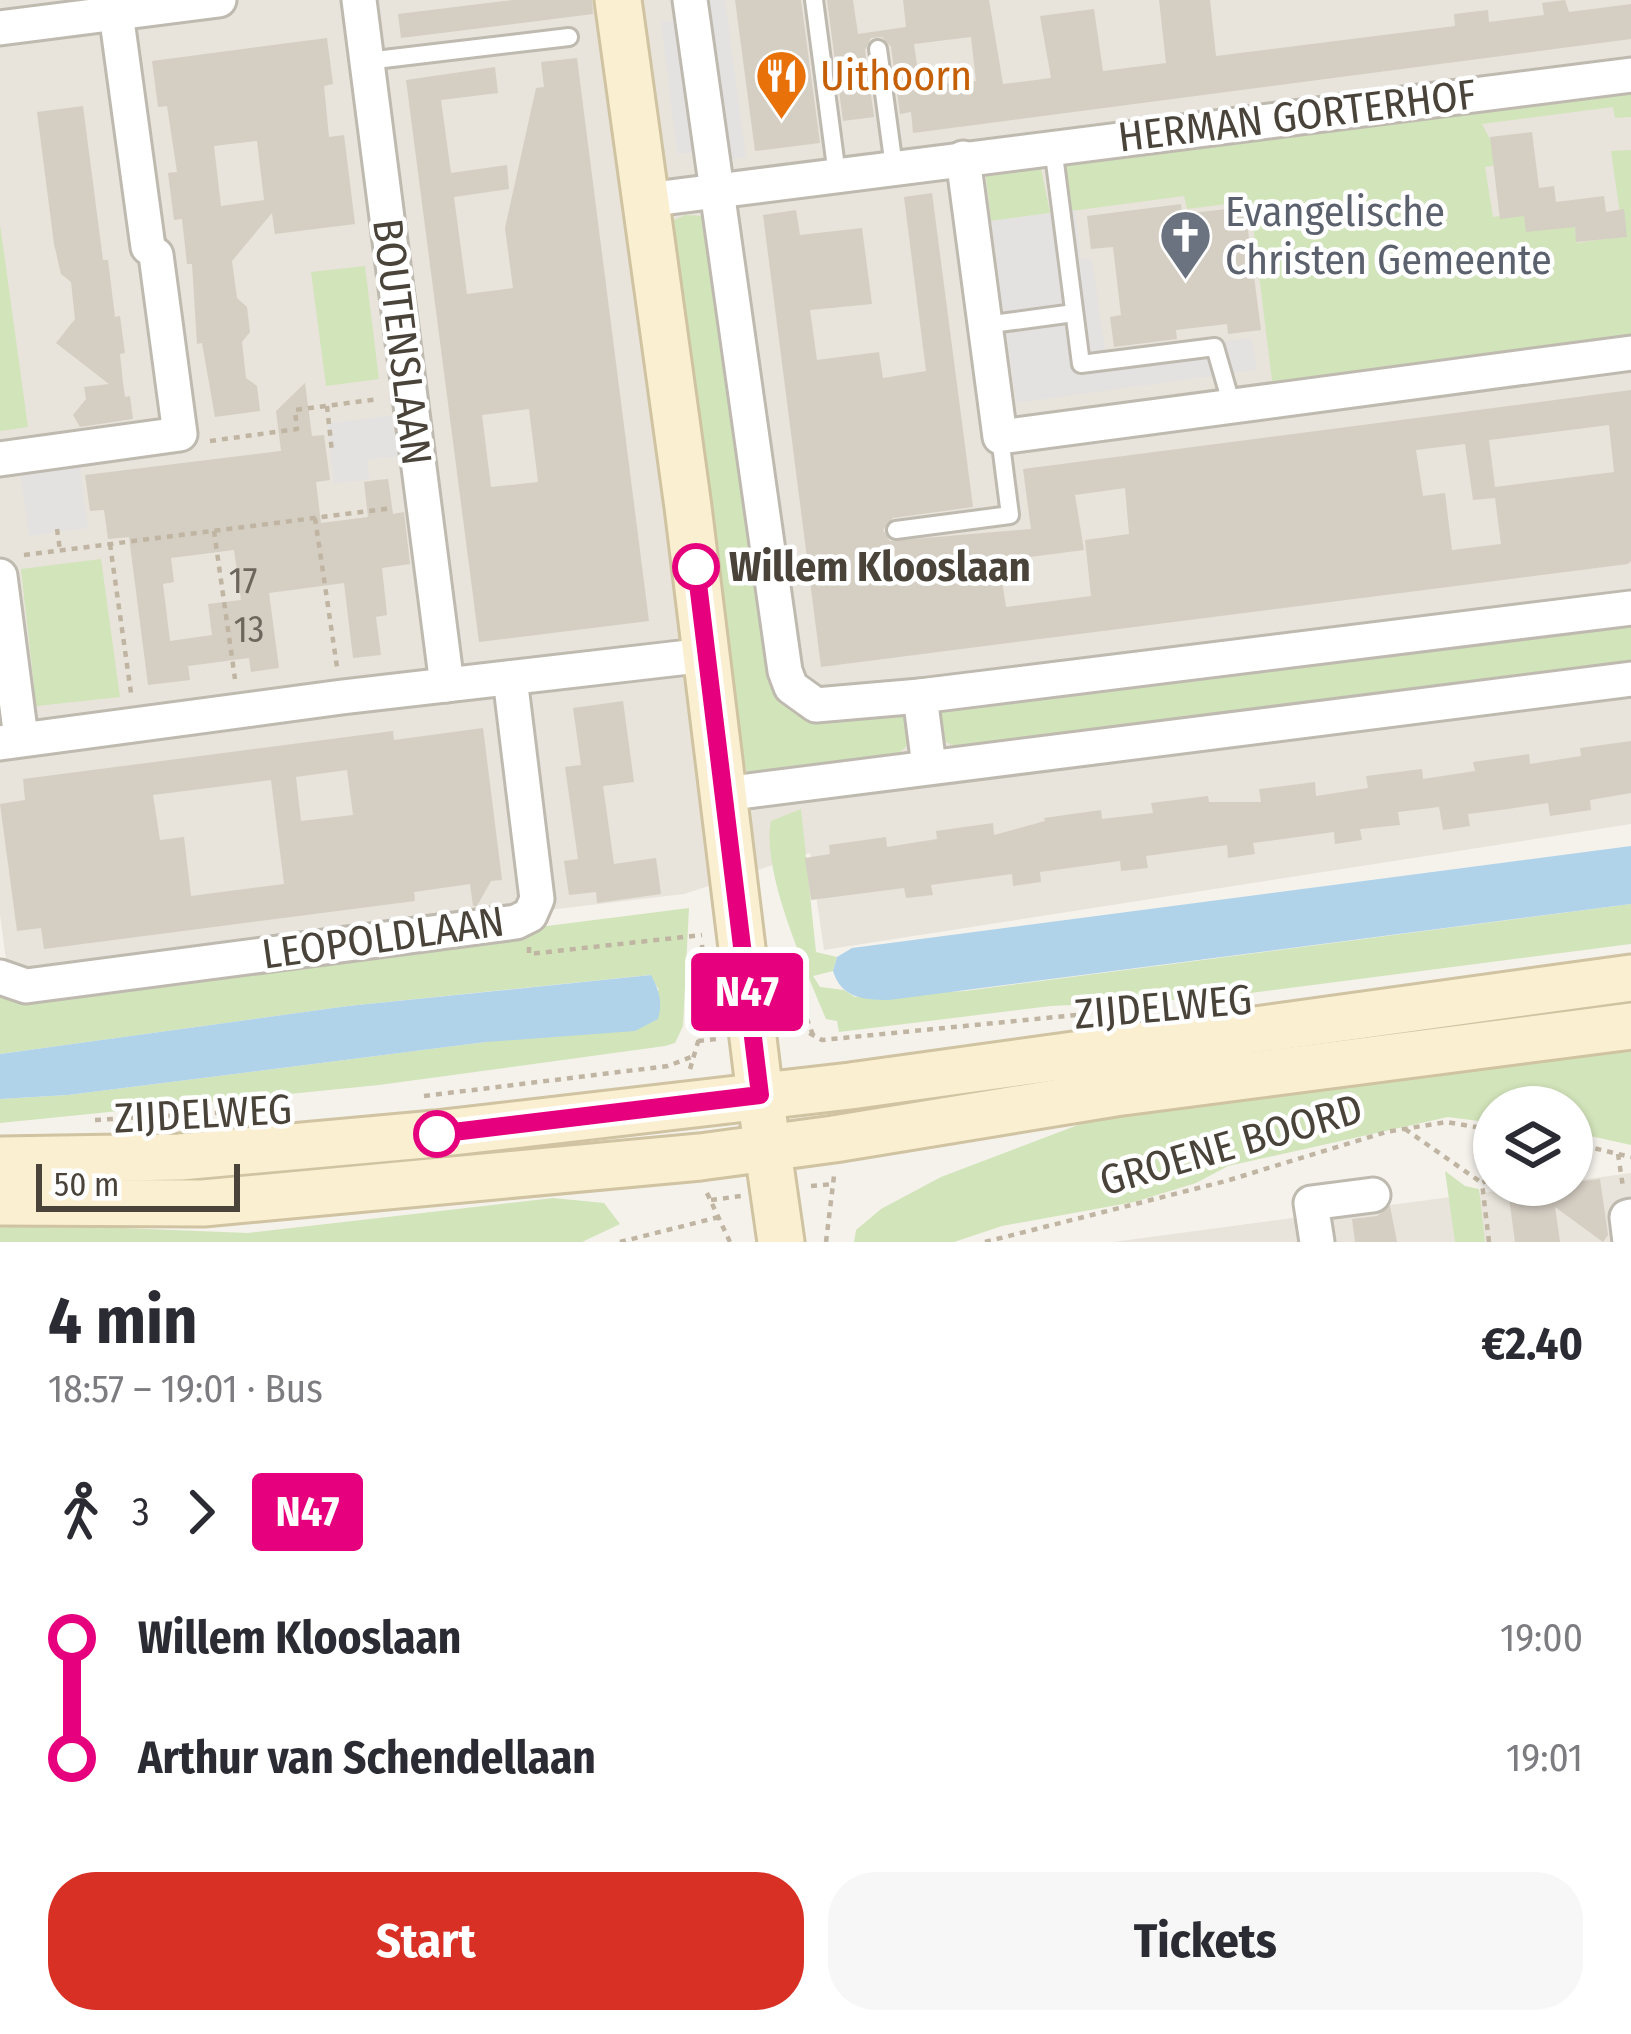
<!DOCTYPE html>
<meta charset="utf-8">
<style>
:root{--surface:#fff;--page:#f7f7f7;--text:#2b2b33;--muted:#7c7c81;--accent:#d93025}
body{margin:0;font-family:"Fira Sans Condensed",sans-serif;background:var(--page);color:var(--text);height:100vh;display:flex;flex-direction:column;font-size:45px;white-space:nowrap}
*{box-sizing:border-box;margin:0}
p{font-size:39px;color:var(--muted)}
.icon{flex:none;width:66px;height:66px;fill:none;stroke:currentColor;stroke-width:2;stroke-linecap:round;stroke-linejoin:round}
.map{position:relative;height:1242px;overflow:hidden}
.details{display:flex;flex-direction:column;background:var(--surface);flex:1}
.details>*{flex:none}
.badge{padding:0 24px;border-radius:9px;font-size:42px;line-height:78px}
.fabs{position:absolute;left:1473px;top:1086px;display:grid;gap:24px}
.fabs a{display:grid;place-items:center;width:120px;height:120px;border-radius:50%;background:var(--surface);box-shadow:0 3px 9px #0004;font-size:60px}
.scale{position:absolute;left:36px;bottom:30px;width:204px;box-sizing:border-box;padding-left:12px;border:6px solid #49433a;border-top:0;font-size:33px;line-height:42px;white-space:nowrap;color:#49433a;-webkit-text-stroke:9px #fff;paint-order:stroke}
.map>.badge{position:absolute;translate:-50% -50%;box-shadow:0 0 0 6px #fff}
.legs{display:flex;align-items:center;gap:18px;height:132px;padding:0 48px;font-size:39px}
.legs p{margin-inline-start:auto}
.summary{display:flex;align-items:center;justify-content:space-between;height:204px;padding:0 48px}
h1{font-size:66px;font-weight:700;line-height:90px}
.primary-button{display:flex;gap:24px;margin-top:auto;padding:24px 48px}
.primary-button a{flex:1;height:138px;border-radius:48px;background:var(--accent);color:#fff;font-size:48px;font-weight:700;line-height:138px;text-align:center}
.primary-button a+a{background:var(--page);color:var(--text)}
ul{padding:0 48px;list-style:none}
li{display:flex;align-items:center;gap:42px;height:120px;font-size:45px}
li i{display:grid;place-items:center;width:18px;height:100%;margin:0 15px;background:currentColor}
li i::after{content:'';width:30px;height:30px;margin:-15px;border:9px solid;border-radius:50%;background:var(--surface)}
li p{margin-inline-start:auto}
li:first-child i{background:linear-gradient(#0000 50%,currentColor 0)}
li:last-child i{background:linear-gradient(currentColor 50%,#0000 0)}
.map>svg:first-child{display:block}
.residential{fill:#e8e4db}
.green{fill:#d2e4ba}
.parking{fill:#e4e2e0}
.water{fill:#b0d3ea}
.building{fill:#d5cec3;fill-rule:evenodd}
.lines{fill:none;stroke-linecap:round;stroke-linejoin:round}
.lane-casing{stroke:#bfbab0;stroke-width:22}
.street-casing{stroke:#bfbab0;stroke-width:39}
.secondary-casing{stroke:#cfc3a1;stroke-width:51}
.path{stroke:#c0b5a2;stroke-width:4.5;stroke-dasharray:6 6;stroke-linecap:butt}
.lane{stroke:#fff;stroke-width:16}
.street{stroke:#fff;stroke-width:33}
.secondary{stroke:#faefd1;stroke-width:45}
.line-1-casing{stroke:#fff;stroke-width:27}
.line-1{stroke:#e6007e;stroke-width:18}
.stop-1-dot{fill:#fff;stroke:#e6007e;stroke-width:6}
.labels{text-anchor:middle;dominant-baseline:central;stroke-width:9;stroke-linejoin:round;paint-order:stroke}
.number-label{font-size:36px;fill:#6c665c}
.food-label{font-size:42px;fill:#c56008;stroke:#fff;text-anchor:start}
.street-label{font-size:42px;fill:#49433a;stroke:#fff}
.worship-label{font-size:42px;fill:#5b616d;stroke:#fff;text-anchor:start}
.stop-label{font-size:42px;font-weight:bold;fill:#49433a;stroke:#fff;text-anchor:start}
</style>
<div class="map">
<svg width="1631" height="1242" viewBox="0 0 1631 1242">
<rect width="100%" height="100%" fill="#f5f2ec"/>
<g class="residential">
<polygon points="0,0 1631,0 1631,824 824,950 810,853 684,894 549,910 512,906 25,971 6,960 0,915"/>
<polygon points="1631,1173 1631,1242 1113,1242 1541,1185 1572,1185 1572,1181"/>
</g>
<g class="green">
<polygon points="1631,81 1631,117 1615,118 1613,107 1482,124 1503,164 1485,167 1493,217 1530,212 1574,224 1577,243 1623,236 1611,151 1631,150 1631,342 1273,389 1250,201 1187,209 1184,196 1071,211 1064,154"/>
<polygon points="1039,158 1050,213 991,221 985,169"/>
<polygon points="685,215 704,216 775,682 787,705 809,715 906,713 914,739 896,756 758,778 746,770 673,293 665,224"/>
<polygon points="0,224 28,427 0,431"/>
<polygon points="365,266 379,379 326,386 311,272"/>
<polygon points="101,559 120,697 28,707 25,687 34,686 21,569"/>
<polygon points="1631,614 1631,664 960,749 942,740 937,730 942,710 953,701"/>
<path d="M801,809L816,952L837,957L833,971L813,976L820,987L844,990L855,997L965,991L1631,904V944L1211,998L1051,1006L839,1032L837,1021L826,1019C806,970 761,872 771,821Z"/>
<polygon points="689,908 683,1026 675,1043 665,1046 379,1085 0,1123 0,1099 68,1095 486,1042 659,990 650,975 348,1006 0,1054 0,986 21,994 56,999 505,942 539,927"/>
<polygon points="1631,1037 1631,1145 1572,1132 1572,1107 1494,1107 1494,1123 1448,1117 1228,1166 1196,1183 1134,1202 1002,1226 954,1242 854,1242 856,1230 881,1209 941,1177 1099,1117"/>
<polygon points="1445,1171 1465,1186 1479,1189 1485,1242 1455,1242"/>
<polygon points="553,1198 604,1203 620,1224 582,1242 0,1242 0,1226 24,1224 248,1233"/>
</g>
<g class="parking">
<polygon points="690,0 725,0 746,157 711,162 709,150 677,154 661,22 692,18"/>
<polygon points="1075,210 1081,259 1092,259 1106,356 1252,338 1257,370 1016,403 991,221"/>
<polygon points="397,415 402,456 368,460 369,479 334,484 327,423"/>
<polygon points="80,463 88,528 29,536 20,472"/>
</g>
<g class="water">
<path d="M1631,846V904L889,1000C864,1000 841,998 833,971L837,957L852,948Z"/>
<path d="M651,975C659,990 663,1002 658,1019L635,1031L486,1042L68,1095L0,1099V1054L348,1006Z"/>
</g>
<g class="building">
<polygon points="513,0 592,0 593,14 401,38 398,14"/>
<polygon points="735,0 801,0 820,143 755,151"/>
<path d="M827,0H853L858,34L906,27L903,0H989L1003,84L1051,78L1040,16L1094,9L1103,71L1166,63L1159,0H1210L1216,56L1455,26L1454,14L1488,10L1489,22L1544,15L1542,3L1565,0L1569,12L1631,4V39L913,133L911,112L900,114L891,47L882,37L871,38L865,50L874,117L843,121ZM971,37L976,81L920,86L914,44Z"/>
<path d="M327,38L333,84L324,86L329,137L344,135L355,224L275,234L272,213L232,261L237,298L247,307L250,332L242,342L246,378L257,386L260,411L215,417L202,343L197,344L192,264H187L182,219L174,220L168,173L177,172L167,106L158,107L152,61ZM257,141L264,200L221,206L214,146Z"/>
<path d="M577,58L649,621L479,642L406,80L495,67L498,93L441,100L451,173L507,165L509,189L454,197L467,294L513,288L505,228L536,88L544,87L541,62ZM529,409L538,482L491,487L482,415Z"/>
<polygon points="83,106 103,260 108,260 115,317 120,316 125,353 120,354 123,383 125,397 130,396 133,419 80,427 73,415 86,399 84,387 109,384 56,343 75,319 71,282 61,274 54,244 37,112"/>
<polygon points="1532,132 1539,188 1554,186 1556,202 1604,196 1606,212 1624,209 1627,237 1576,242 1575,227 1526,232 1524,216 1500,219 1490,137"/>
<path d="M932,193L973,507L893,518L883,530L890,541L1031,529L1023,469L1631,390V561L1628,564L821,667L763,215L796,210L800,235L862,228L872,304L810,310L817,360L879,352L883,378L926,371L904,197ZM1609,425L1614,472L1495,487L1489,440ZM1465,444L1473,500L1495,498L1501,544L1452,550L1445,493L1423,496L1416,450ZM1125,488L1129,534L1085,540L1091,596L1006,607L999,561L1084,550L1075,495Z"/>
<polygon points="1181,204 1182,214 1245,207 1261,330 1228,334 1227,324 1176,330 1177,339 1114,347 1110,317 1121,315 1113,247 1091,249 1087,216"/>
<path d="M305,383L312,436L324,435L330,480L316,482L321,523L368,517L364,482L377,480L388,479L393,514L404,512L410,564L382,568L387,615L376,617L381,655L353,658L344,583L269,593L279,668L251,672L249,658L188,666L190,680L148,685L129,537L108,539L104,510L90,511L85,475L281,451L276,411ZM234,550L241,600L208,604L212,635L170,641L163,584L174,582L171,558Z"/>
<polygon points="623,701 634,782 603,786 614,864 656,858 661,894 597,903 596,892 569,895 564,861 578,859 565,767 581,765 573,708"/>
<path d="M483,728L502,880L491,881L477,906H473L470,884L414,892L415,901L44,949L41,928L17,931L0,804L25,800L23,779L393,731L394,740ZM347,770L353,815L301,821L296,777ZM271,780L284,884L191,896L184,837L160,840L153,795Z"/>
<polygon points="1631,741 1631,793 1590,800 1591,810 1550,816 1548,803 1508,809 1468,814 1470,826 1443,830 1439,807 1398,812 1400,825 1360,829 1362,840 1335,844 1334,832 1253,843 1255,854 1228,858 1227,845 1146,856 1148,868 1121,871 1120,861 1040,872 1041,882 1013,886 1012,874 931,885 933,895 906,898 904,888 811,900 805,858 830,854 829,845 886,837 887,847 937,839 936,831 993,823 994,835 1045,821 1044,818 1101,810 1102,819 1153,813 1151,803 1208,796 1209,802 1261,802 1259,789 1315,782 1316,796 1368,788 1366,776 1422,769 1423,779 1475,771 1473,762 1529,754 1530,764 1581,756 1580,748"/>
<polygon points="1600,1179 1608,1235 1603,1242 1555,1207 1560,1242 1515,1242 1508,1190 1530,1187 1526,1185 1577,1185 1577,1182"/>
<polygon points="1390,1206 1397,1242 1355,1242 1352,1219 1377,1216"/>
</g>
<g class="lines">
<defs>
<g id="lane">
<polyline points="814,0 837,175"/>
<polyline points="878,49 894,167"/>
<polyline points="367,61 569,37"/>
<polyline points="1053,147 1081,364 1215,347 1232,406"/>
<polyline points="985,325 1074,313"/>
<polyline points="896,530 1010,515 1000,437"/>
</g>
<g id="street">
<polyline points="359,0 447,685"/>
<polyline points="690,0 785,671 791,687 816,705 920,696"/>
<polyline points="116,13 148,247"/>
<polyline points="0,28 219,0"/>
<polyline points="963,158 1000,437 1631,353"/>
<polyline points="646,200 1631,75"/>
<polyline points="0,459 180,434 156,255"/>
<polyline points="0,576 21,738"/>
<polyline points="0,743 342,697 706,655"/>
<polyline points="929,766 920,696 1631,608"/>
<polyline points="724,794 1631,679"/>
<polyline points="0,977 26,986 516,922 530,915 537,899 510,678"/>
<polyline points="1317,1242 1311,1203 1373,1195"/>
<polyline points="1630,1242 1627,1217 1631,1216"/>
</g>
<g id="secondary">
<polyline points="618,0 688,507 760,1095 781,1242"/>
<polyline points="0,1160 180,1157 435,1134 850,1086 1631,978"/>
<polyline points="0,1202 203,1203 700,1157 834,1139 1115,1093 1631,1026"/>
</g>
</defs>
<use href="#lane" class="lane-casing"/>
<use href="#street" class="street-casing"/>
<use href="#secondary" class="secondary-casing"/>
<g class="path">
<polyline points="327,406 332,452"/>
<polyline points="210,441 297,429 295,410 379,399"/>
<polyline points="315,518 337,667"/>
<polyline points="57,529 60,550"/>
<polyline points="214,531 235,679"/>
<polyline points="110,544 131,693"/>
<polyline points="24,555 393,508"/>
<polyline points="529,947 529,954 702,935"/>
<polyline points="781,951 813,1035"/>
<polyline points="787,1029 798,1027 822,1040 1107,1012"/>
<polyline points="698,1041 717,1039"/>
<polyline points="690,1069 703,1025 702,939"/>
<polyline points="424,1096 668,1066 691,1057"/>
<polyline points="95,1120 281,1109"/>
<polyline points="1405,1129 1482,1183"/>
<polyline points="1572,1143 1631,1157"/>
<polyline points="1618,1154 1623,1187"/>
<polyline points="811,1186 833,1184"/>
<polyline points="707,1193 730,1242"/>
<polyline points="711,1200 741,1196"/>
<polyline points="620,1242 719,1217"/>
<polyline points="826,1242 834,1176"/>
<polyline points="985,1242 1226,1181 1386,1132 1446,1122 1494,1130"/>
<polyline points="1489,1242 1482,1183 1494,1177"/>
</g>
<use href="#lane" class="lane"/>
<use href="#street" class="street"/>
<use href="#secondary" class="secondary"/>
</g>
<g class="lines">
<defs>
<polyline id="line-1" points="437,1134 760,1095 696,567"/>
</defs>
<use href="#line-1" class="line-1-casing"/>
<use href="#line-1" class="line-1"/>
</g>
<defs>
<symbol id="restaurant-pin" viewBox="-11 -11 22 30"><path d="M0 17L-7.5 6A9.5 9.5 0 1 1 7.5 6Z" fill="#e8710a" stroke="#fff"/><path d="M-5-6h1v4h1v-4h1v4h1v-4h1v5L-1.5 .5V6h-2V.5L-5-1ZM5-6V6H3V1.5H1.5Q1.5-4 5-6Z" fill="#fff"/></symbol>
<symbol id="church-pin" viewBox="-11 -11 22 30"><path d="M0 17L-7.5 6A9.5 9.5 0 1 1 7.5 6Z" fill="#6b7280" stroke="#fff"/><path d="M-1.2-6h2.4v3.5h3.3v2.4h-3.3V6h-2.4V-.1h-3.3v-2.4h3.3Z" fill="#fff"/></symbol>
</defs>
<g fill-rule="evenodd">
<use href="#restaurant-pin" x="752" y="46" width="59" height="81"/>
<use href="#church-pin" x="1156" y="206" width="59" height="81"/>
</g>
<g class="stop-1-dot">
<circle cx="696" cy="567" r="21"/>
<circle cx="437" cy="1134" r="21"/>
</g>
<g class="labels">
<g class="number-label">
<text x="243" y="581">17</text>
<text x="249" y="630">13</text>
</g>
<g class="food-label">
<text x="820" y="76">Uithoorn</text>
</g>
<g class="street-label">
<text transform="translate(1297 116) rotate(-7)">HERMAN GORTERHOF</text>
<text transform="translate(402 342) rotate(83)">BOUTENSLAAN</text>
<text transform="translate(383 938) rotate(-8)">LEOPOLDLAAN</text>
<text transform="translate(1163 1007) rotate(-5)">ZIJDELWEG</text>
<text transform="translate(203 1114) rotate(-3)">ZIJDELWEG</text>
<text transform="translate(1231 1145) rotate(-16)">GROENE BOORD</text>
</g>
<g class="worship-label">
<text x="1225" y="212">Evangelische<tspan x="1225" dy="48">Christen Gemeente</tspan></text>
</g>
<g class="stop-label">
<text x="729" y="567">Willem Klooslaan</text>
</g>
</g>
</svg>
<div class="fabs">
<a><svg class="icon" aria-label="layers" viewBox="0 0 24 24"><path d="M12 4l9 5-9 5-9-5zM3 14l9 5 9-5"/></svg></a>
</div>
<div class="scale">50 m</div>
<b class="badge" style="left:747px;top:992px;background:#e6007e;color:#fff">N47</b>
</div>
<section class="details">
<div class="summary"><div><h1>4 min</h1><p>18:57 – 19:01 · Bus</p></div><b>€2.40</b></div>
<div class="legs"><svg class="icon" aria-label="walk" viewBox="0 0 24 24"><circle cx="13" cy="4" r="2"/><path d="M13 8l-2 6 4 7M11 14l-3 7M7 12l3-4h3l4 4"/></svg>3<svg class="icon" aria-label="forward" viewBox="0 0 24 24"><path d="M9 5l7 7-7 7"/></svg><b class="badge" style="background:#e6007e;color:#fff">N47</b></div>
<ul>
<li><i style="color:#e6007e"></i><b>Willem Klooslaan</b><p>19:00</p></li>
<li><i style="color:#e6007e"></i><b>Arthur van Schendellaan</b><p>19:01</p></li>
</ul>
<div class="primary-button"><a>Start</a><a>Tickets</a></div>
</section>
